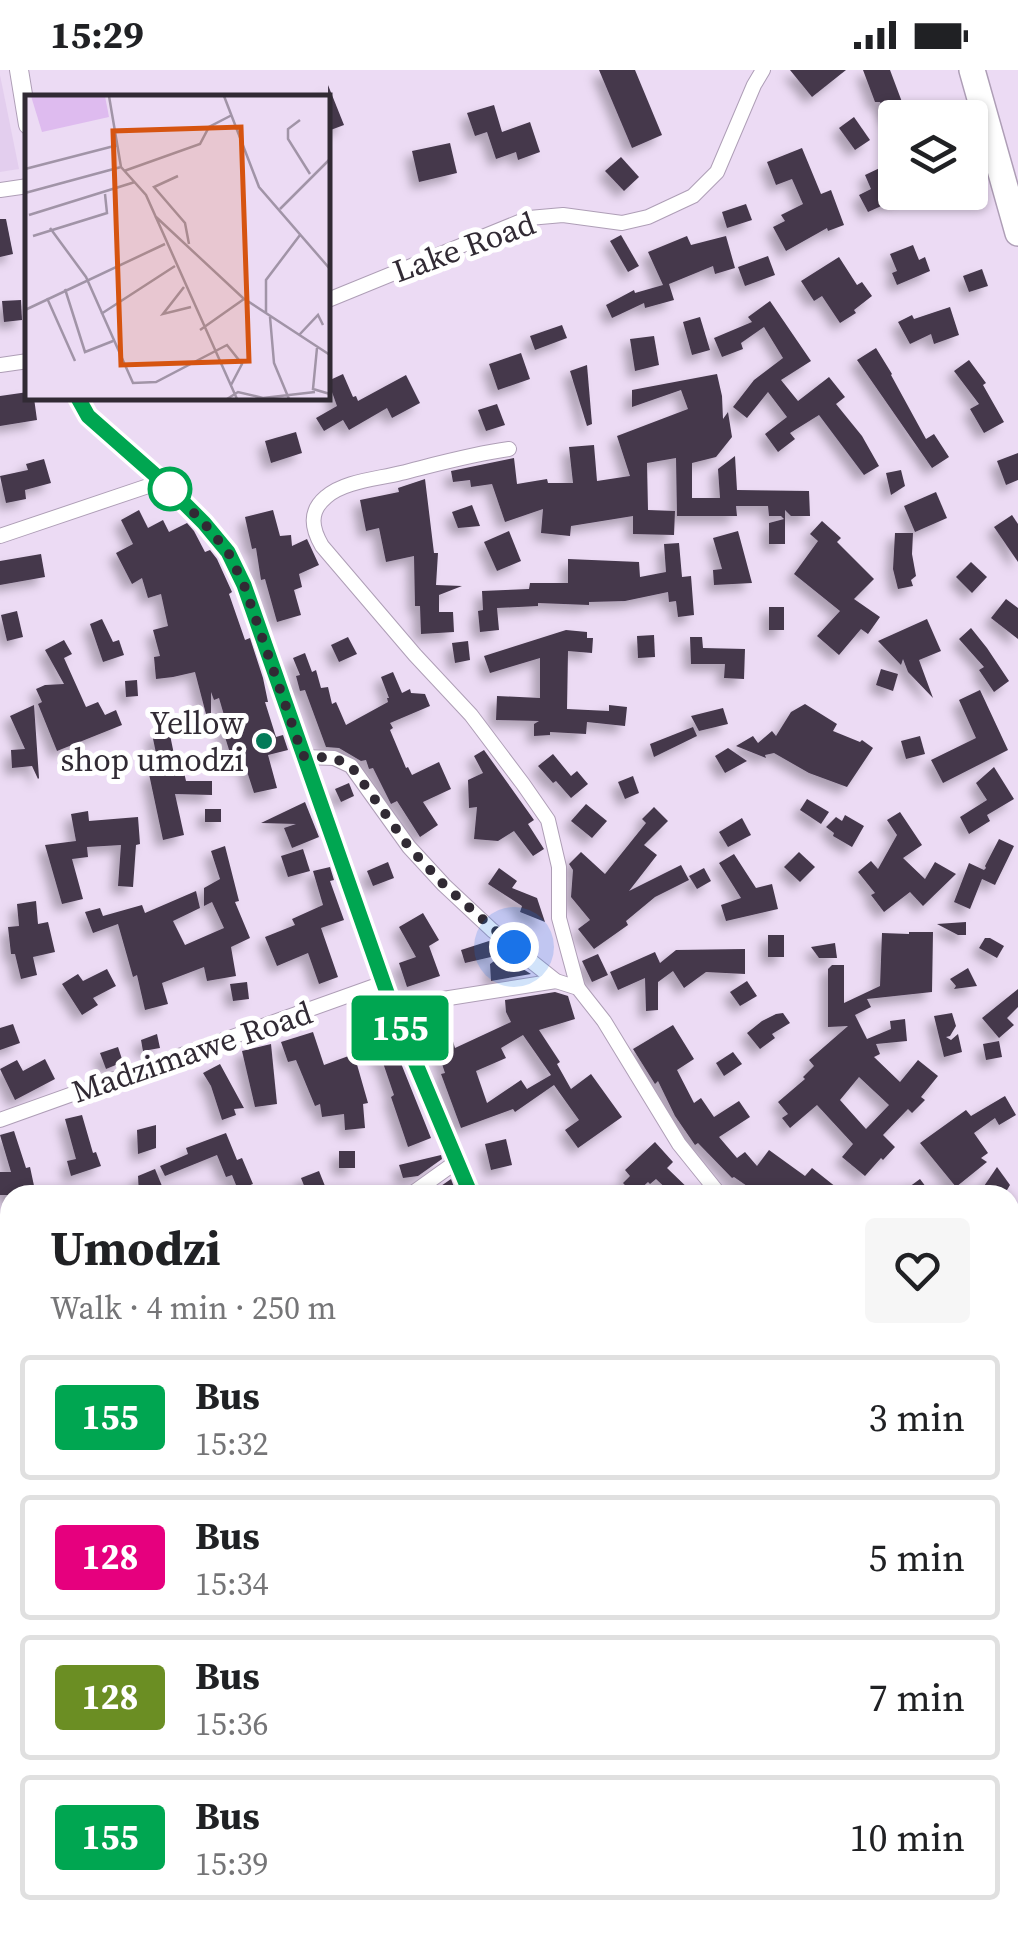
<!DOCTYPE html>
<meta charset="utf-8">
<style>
:root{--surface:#fff;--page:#f6f6f6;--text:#202124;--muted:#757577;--line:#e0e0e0}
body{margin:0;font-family:"Source Serif 4",serif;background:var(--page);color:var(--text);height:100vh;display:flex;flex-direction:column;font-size:38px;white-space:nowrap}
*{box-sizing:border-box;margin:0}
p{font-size:32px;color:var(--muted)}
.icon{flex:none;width:55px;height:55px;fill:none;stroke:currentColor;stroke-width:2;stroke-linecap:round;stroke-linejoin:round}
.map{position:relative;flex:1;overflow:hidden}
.drawer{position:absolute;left:0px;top:1115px;width:1020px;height:752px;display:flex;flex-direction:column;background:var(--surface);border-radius:30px 30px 0 0;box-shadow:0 2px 8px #0004}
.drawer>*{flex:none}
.badge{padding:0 20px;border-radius:8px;font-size:35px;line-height:65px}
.tools{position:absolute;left:878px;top:30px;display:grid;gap:20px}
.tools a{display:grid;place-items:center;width:110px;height:110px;border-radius:10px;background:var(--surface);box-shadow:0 2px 8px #0004;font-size:50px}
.you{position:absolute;width:50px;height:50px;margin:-25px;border:8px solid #fff;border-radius:50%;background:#1a73e8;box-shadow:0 0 0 15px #1a73e833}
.map>.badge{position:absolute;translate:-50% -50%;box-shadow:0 0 0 5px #fff}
.round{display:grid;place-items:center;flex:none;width:105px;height:105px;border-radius:10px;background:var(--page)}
.headline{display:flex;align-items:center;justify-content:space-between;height:170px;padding:0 50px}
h1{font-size:48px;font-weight:700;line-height:75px}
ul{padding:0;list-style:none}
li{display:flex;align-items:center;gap:30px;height:125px;margin:0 20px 15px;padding:0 30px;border:5px solid var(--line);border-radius:10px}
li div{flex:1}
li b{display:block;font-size:38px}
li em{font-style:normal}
li .badge{min-width:110px;font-weight:700;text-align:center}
.status{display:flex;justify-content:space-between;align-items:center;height:70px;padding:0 50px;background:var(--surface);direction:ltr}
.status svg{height:28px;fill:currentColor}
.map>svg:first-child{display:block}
.built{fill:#e3ceee}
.building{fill:#45374c;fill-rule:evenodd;filter:url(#shadow)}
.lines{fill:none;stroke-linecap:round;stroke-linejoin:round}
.minor-casing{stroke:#ae9eb6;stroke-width:16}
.tertiary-casing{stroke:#ae9eb6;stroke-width:20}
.trunk-casing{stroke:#ae9eb6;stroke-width:28}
.minor{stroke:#fff;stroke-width:14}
.tertiary{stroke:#fff;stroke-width:18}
.trunk{stroke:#fff;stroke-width:25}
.line-casing{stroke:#fff;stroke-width:22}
.line{stroke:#00a651;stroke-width:15}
.walk{stroke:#312a34;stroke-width:10;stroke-dasharray:0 18}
.stop-dot{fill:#fff;stroke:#00a651;stroke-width:5}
.poi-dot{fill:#047b58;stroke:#fff;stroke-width:4}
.labels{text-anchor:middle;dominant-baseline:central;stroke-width:10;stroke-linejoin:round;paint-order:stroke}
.street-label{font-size:32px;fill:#312a34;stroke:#fff}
.poi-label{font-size:32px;fill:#312a34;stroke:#fff;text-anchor:end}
.inset-road{fill:none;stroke:#a194a7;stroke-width:2.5}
.view{fill:#d65410;fill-opacity:0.15;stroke:#d65410;stroke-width:5}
.inset-edge{fill:none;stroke:#312a34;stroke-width:5}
</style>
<div class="status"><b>15:29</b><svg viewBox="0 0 49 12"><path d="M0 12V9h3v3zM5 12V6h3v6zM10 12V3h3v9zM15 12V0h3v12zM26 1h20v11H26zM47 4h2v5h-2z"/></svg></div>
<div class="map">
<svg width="1018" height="1867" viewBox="0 0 1018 1867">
<defs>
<filter id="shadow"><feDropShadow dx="-7" dy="7" stdDeviation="5" flood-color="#0004"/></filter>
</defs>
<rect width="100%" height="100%" fill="#ecdbf4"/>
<polygon class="built" points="0,5 19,99 0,102"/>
<g class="building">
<polygon points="599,0 635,0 662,65 632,78"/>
<polygon points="790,0 846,0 812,27"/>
<polygon points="863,0 890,0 908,48 888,48 880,32 875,32"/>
<polygon points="328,15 344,55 328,61"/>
<polygon points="494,35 502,62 530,52 540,82 518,90 516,82 496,89 487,62 475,66 467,43"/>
<polygon points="854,47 870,70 855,80 839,58"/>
<polygon points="450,73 457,103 419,112 412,81"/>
<polygon points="802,78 821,124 831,120 844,155 828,161 827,158 786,181 773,157 785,151 781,145 803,134 792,109 776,115 767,92"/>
<polygon points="621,87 639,107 624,121 605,101"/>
<polygon points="884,96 899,128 868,142 859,125 871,119 865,105"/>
<polygon points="746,134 752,150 727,158 722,142"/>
<polygon points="0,149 6,149 13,184 0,187"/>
<polygon points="621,165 639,196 628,202 610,171"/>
<polygon points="687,166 691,175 726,166 735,198 715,204 713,196 669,214 674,230 645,238 644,233 612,248 606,235 634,220 635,223 663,215 648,182"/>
<polygon points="913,175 919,190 925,187 930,201 897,215 892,203 897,201 890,184"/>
<polygon points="768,186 775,205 745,216 738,197"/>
<polygon points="839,187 857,215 862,212 872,226 854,240 856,243 840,253 822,226 814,231 801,211"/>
<polygon points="982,199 988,216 969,222 963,206"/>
<polygon points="21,230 22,250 4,252 2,231"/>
<polygon points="770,231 811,291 781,310 798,331 829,307 845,327 836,334 862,366 879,396 864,405 819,345 790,363 795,369 778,382 765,364 787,347 768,322 747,348 733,337 754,310 783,288 764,257 741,273 743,279 722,287 714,268 752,252 748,247"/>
<polygon points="950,237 959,265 934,274 931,264 910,274 898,252 912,245 914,249"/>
<polygon points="700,247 710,280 692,285 683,252"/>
<polygon points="562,255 567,268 535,280 530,266"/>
<polygon points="654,266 659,295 635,301 630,269"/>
<polygon points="876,278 892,304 891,305 926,369 934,364 949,387 932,398 857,290"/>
<polygon points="521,283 530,309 498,320 489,294"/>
<polygon points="969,290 986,313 983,315 1004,352 984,363 970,339 979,334 954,301"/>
<polygon points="587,295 592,354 587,356 570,301"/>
<polygon points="343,304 353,327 356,326 358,331 406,305 420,333 392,348 387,338 349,360 343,350 324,361 316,348 337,336 328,311"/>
<polygon points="717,304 722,326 723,349 728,342 732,367 716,387 692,393 692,428 720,428 718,399 735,386 737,420 809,421 810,446 791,446 785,440 785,474 769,474 769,453 784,449 781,446 769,446 768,436 736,436 737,446 677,446 676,388 647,393 648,440 675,441 674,465 633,464 633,446 571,456 570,466 541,463 543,439 505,452 492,414 471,417 470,410 453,412 451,401 514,388 517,414 547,409 548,413 573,413 569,377 594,375 597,411 630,406 617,366 688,339 681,320 632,337 632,320"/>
<polygon points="28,322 28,328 34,328 37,350 0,356 0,326"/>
<polygon points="497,334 505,355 486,361 478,340"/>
<polygon points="296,362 302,383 271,393 265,371"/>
<polygon points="1018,383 1018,410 1006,415 997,391"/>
<polygon points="44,389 51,413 25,420 26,429 6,433 0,406 28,400 26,394"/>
<polygon points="901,400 905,416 891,425 886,403"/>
<polygon points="425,409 434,483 438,483 436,515 462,516 439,525 439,542 453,542 454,562 421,564 420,536 415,536 414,486 386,492 379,458 366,461 360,430 399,422 398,418"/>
<polygon points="936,422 947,448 915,462 904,436"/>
<polygon points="472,435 480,456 458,458 452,442"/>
<polygon points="139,440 148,458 163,450 169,462 187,453 194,461 205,482 210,480 217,489 232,522 229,524 245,570 250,568 263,608 268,632 265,632 276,667 283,665 288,680 268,685 277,718 254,723 244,692 234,696 221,654 226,652 219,628 214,630 211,622 211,647 207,648 195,602 173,607 156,609 154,587 160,586 153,560 168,556 161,524 148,528 142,508 132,514 116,483 133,474 121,450"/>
<polygon points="273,440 280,466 291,465 292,476 307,469 319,495 299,504 302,517 294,520 301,545 277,552 265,509 261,510 256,478 252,479 245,447"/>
<polygon points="1012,445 1018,454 1018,492 994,457"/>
<polygon points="822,451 841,468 837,472 874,509 854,529 880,547 868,564 861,559 839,585 817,566 840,541 794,504 818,471 810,464"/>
<polygon points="509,461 521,491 497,501 484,472"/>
<polygon points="738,461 752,513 714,515 713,500 722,499 713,468"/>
<polygon points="895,463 913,463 912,484 916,506 911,510 913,516 898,519 893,499"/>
<polygon points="679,473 682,507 691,506 694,545 678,547 676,531 669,532 668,522 625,531 589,532 589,535 538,533 538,536 497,538 499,560 480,562 478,541 483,540 482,521 529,519 530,513 568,513 568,489 639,492 640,507 666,502 664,474"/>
<polygon points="41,484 45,507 0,515 0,491"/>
<polygon points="971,492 987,507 972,523 956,507"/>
<polygon points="1006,529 1018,538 1018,569 991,548"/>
<rect x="769" y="537" width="15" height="23"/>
<polygon points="17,541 23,567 7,571 1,545"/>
<polygon points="102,549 113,572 119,570 124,585 103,592 90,554"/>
<polygon points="927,549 941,581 919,590 933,628 908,602 903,589 901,595 878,571"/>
<polygon points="971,558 987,578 1009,611 994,622 979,600 984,597 959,569"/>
<polygon points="566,560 587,562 587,568 593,568 592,583 568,581 567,639 609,641 609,635 627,637 625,656 587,652 586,664 550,662 550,665 534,666 534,654 539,651 496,650 497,626 540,628 540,588 490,603 484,586"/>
<polygon points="654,565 655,587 638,588 637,566"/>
<polygon points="348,567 357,584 339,592 331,575"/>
<polygon points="690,567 702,567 703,578 745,579 744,609 724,608 725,594 691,594"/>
<polygon points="64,570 72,584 64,588 86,637 98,632 105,645 116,640 122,655 57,681 38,634 42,632 36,619 45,615 64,614 45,580"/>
<polygon points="468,571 470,590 455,593 452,573"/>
<polygon points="305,583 312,602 316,600 321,618 328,617 332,634 336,632 346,655 388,632 387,628 389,628 381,607 393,602 402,623 410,619 411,623 425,624 430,636 390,653 393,658 390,660 406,698 408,697 412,705 439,692 451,719 423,732 438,755 420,767 397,731 391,734 373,698 369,699 366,690 361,691 339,678 326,677 305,620 300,621 296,606 300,605 293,588"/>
<polygon points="881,599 898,604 893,621 876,615"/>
<polygon points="137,610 138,626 126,627 125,611"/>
<polygon points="980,620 1008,680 943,713 931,690 976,668 959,630"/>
<polygon points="805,634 837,654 833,661 860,672 862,670 873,678 847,717 809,703 774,683 765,685 766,688 736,676 753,666 758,673 772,661 776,666 791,642"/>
<polygon points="34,635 39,708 38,709 32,696 12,698 11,680 25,679 10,646"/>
<polygon points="723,638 728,654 699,661 691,646"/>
<polygon points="693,657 697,666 654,687 650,674"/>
<polygon points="169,660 177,699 183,698 186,711 212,711 212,725 175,724 184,765 163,770 149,704 160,702 152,664"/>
<polygon points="920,666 925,684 906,689 901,671"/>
<polygon points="728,678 747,691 725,703 715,686"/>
<polygon points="484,680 534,750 528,754 544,779 533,786 514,761 498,771 474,769 477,737 469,738 468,710 483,703 474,686"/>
<polygon points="553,684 571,706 577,701 588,714 571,728 556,711 553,713 538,696"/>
<polygon points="994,697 1014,729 987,745 990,751 969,764 960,747 987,730 976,713"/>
<polygon points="633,706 639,723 625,729 618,712"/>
<polygon points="349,713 354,726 341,732 335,719"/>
<polygon points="807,729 829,742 821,754 800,740"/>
<polygon points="305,732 319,767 292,778 284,758 296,754 261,753"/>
<polygon points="586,734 607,751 592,768 571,751"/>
<polygon points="654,737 668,751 644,775 657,785 629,821 681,795 689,810 655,827 626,851 628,855 594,879 578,859 590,850 571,827 573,800 569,794 581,782 605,804 646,753 642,749"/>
<rect x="205" y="739" width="16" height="13"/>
<polygon points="88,741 89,751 138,747 140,774 136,775 133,817 118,816 121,775 87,777 88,787 72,789 83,829 62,834 45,775 76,771 71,744"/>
<polygon points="900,742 922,775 903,788 925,809 935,792 956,804 923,836 910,822 884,842 871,825 875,823 858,802 871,791 878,799 897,765 887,750"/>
<polygon points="845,745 864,756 852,777 833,766 834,763 826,757 836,747 842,751"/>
<polygon points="742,748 751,765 728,777 719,762"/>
<polygon points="999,769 1014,776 995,815 982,809 970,839 954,832 969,793 984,800 986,798 985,796"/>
<polygon points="225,776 239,831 235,832 250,868 231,877 236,906 207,911 204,897 162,913 168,934 145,940 137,905 133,907 118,854 93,863 85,842 100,838 103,846 142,835 145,843 196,821 200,838 173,851 185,875 224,858 212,832 204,836 204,818 220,809 211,781"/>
<polygon points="303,779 310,801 288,807 281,786"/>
<polygon points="799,782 815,797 800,812 784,797"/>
<polygon points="734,784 756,818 772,814 778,839 726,851 721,835 741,828 719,793"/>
<polygon points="388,792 394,808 373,816 367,801"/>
<polygon points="330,797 334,810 330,811 344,850 321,858 338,907 319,914 308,883 277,896 265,867 295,855 292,849 323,835 313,801"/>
<polygon points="499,798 517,811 512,818 537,828 545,852 520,842 522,836 488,814"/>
<polygon points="704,798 711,811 697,819 689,806"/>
<polygon points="36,831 38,854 48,852 55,882 33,887 37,905 21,909 15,884 11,884 8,857 19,856 17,834"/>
<polygon points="423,843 439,870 429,876 440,906 407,917 399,893 416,887 399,857"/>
<polygon points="966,852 966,865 958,865 937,854"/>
<path d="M909,862H933L932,922L867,929L871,937L855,945L867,969L891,959L890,951L905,949L907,971L876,974L880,984L874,987L900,1012L918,990L938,1006L921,1027L925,1030L912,1043L908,1039L883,1065L895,1077L883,1090L881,1088L865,1106L842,1087L853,1074L817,1035L790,1058L782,1048L788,1044L778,1032L805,1009L803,1007L814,996L809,990L848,956L828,957V899L832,895H844V933L880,916L882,863L909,864ZM859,1007L889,1035L866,1059L840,1030Z"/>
<rect x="768" y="865" width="16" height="22"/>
<polygon points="985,868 990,868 1004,876 997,888 979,878"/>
<polygon points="489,871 504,884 465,893 461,880"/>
<polygon points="835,873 837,888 819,888 811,877"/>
<polygon points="745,879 745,904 706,902 684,918 673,901 658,912 658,940 646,941 645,908 618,920 610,902 655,882 660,893 676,880"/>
<polygon points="504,884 506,900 523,899 531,904 491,911 490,894"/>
<polygon points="598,884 608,905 592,912 582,891"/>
<polygon points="968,898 977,916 954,919 956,916 950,909"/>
<polygon points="107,899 116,916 93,928 98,935 82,945 62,914 78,904 83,911"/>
<polygon points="747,911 757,926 740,936 730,922"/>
<polygon points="247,912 249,929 233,931 230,914"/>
<polygon points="1018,919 1018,937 1007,948 1014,955 999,968 982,948"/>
<path d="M555,922L568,926L575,949L539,960L560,992L557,994L571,1019L591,1004L622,1047L578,1078L565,1060L579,1050L554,1015L515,1042L513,1039L461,1058L441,1004L445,1003L432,964L449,958L455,978L511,952L506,942L505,930ZM523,965L551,1005L527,1019L521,1010L487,1033L476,1001L506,988L501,978Z"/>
<polygon points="380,941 431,1068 408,1077 391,1027 394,1025 382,990 378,991 372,974 375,973 365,946"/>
<polygon points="783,943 790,953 772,964 775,968 760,979 747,963 762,951 776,944"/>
<polygon points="952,943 956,956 950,966 946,967 951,970 958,964 962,982 944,987 934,946"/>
<polygon points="13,954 20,973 0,980 0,958"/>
<polygon points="673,955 694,989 677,1000 694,1033 701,1028 714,1047 739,1031 750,1047 719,1067 737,1088 745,1082 757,1096 769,1080 805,1106 812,1098 846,1125 760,1125 734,1107 732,1108 698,1073 695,1075 675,1046 658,1011 655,1014 633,979"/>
<polygon points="313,962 324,995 354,984 368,1033 363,1034 365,1058 345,1060 344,1044 322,1047 320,1034 315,1036 296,990 288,992 281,972"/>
<polygon points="157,964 160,978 143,981 141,970"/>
<polygon points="999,971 1002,987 986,990 983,974"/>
<polygon points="271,974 277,1034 255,1037 242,981"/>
<polygon points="118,977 123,992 106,999 100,983"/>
<polygon points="733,982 742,994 724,1006 716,993"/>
<polygon points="45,989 55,1009 15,1030 0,999 17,990 23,1001"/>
<polygon points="220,994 244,1038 234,1039 236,1045 222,1050 211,1016 203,1003"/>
<polygon points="1005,1026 1016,1045 999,1055 995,1048 974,1063 988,1083 981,1088 987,1092 956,1117 920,1073 966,1040 971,1046"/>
<polygon points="82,1045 93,1083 96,1082 101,1096 71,1106 67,1091 76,1089 65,1049"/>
<polygon points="156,1055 156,1078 138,1084 137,1060"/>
<polygon points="14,1061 26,1098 30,1097 36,1125 0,1125 0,1102 11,1102 0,1065"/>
<polygon points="226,1063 237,1090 242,1088 253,1114 238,1120 232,1105 226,1107 217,1085 165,1106 160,1096 188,1084 186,1078"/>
<polygon points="506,1069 512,1095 491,1100 485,1074"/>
<polygon points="655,1072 673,1092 667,1098 695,1125 673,1125 656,1109 650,1114 648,1112 634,1125 623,1113 630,1106 625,1100"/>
<rect x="339" y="1081" width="16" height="17"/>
<polygon points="441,1085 442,1089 418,1106 403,1108 399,1095"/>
<polygon points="997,1097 1010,1115 1004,1125 978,1125"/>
<polygon points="155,1099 162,1116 139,1124 138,1106"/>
<polygon points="319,1101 325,1116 307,1123 301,1108"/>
<polygon points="451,1109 457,1125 428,1125"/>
<polygon points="920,1109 932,1125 898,1125"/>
</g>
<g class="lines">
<defs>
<g id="minor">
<polyline points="0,120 28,116"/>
<polyline points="328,230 529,148 563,145 622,153 648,147 693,126 717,102 754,15 763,0"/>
<polyline points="0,295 28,291"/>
<path d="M509,379C472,384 437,394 401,403C378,409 344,411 326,427C308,442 312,459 322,476L415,585L471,645L523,714L548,750L559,797V848L578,918"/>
<polyline points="0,466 163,411"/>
<polyline points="303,687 334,688 351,696 409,777 444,815 492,860 556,911 578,918 604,951 679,1074 720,1125"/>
<polyline points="392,937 556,911"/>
<polyline points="0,1050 383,913"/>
<polyline points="410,1125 456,1092"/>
<polyline points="1010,1380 1018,1386"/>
<polyline points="0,1386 10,1382"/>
<polyline points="0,1808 10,1834"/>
<polyline points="18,1858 21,1867"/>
<polyline points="953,1858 958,1867"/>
<polyline points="515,1867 533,1858"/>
</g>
<g id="tertiary">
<polyline points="19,0 28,55"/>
<polyline points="78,328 88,347 163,411 204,453 228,482 244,515 392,937 471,1125"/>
<polyline points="760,1858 765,1867"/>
</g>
<polyline id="trunk" points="972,0 1018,163"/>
</defs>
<use href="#minor" class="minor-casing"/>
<use href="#tertiary" class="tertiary-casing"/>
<use href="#trunk" class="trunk-casing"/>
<use href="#minor" class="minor"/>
<use href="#tertiary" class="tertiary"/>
<use href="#trunk" class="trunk"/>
</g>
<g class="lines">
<defs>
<polyline id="line" points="78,328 88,346 163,412 204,453 228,482 244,515 392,937 471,1125"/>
</defs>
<use href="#line" class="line-casing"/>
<use href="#line" class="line"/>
<polyline class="walk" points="170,419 163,412 204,453 228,482 244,515 303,686 334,688 351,696 409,777 444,815 514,877"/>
</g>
<circle class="stop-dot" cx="170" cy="419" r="20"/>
<circle class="poi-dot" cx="264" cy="671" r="10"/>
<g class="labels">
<g class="street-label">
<text transform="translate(464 177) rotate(-20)">Lake Road</text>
<text transform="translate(192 982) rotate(-19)">Madzimawe Road</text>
</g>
<g class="poi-label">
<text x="244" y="653">Yellow<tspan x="244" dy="37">shop umodzi</tspan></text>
</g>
</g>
<g transform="translate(25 25)">
<rect width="305" height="305" fill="#ecdbf4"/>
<path d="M6,1H80L84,22L17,37Z" fill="#debbef"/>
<path class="inset-road" d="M84,1L96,72L121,100L212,304M199,1L234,92L305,174M275,25L263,34V44L285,79M0,74L93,50M99,76L175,49L184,32L207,20M153,81L129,92L160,128L164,149M0,98L96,72M255,114L305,64M4,120L110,87M130,121L218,203L305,260M25,133L61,182L108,288L131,287L202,250L217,269L206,290M8,141L82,118L80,99M159,192L138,219L166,212M40,194L60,257L88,246M22,203L50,266M0,215L140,149M241,218V185L275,140M76,219L150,171M245,222L249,268L264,304M175,235L219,204M275,239L293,220L298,230M292,253L288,294L305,299M202,304L213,297L238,303L290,297"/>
<path class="view" d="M216,32L224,266L96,270L88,36Z"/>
<rect width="305" height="305" class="inset-edge"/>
</g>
</svg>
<div class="tools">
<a><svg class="icon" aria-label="layers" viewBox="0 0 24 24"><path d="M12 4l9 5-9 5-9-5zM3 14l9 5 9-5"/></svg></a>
</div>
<div class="you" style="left:514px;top:877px"></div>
<b class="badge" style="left:400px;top:958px;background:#00a651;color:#fff">155</b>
<section class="drawer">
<div class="headline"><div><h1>Umodzi</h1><p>Walk · 4 min · 250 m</p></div><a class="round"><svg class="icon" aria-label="heart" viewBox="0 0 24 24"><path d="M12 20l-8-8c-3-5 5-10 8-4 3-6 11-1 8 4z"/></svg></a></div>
<ul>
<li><span class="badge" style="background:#00a651;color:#fff">155</span><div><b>Bus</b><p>15:32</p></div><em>3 min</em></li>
<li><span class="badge" style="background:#e6007e;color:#fff">128</span><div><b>Bus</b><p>15:34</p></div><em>5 min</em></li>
<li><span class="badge" style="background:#6b8e23;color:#fff">128</span><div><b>Bus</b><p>15:36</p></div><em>7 min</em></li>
<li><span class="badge" style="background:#00a651;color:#fff">155</span><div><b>Bus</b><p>15:39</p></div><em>10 min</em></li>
</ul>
</section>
</div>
